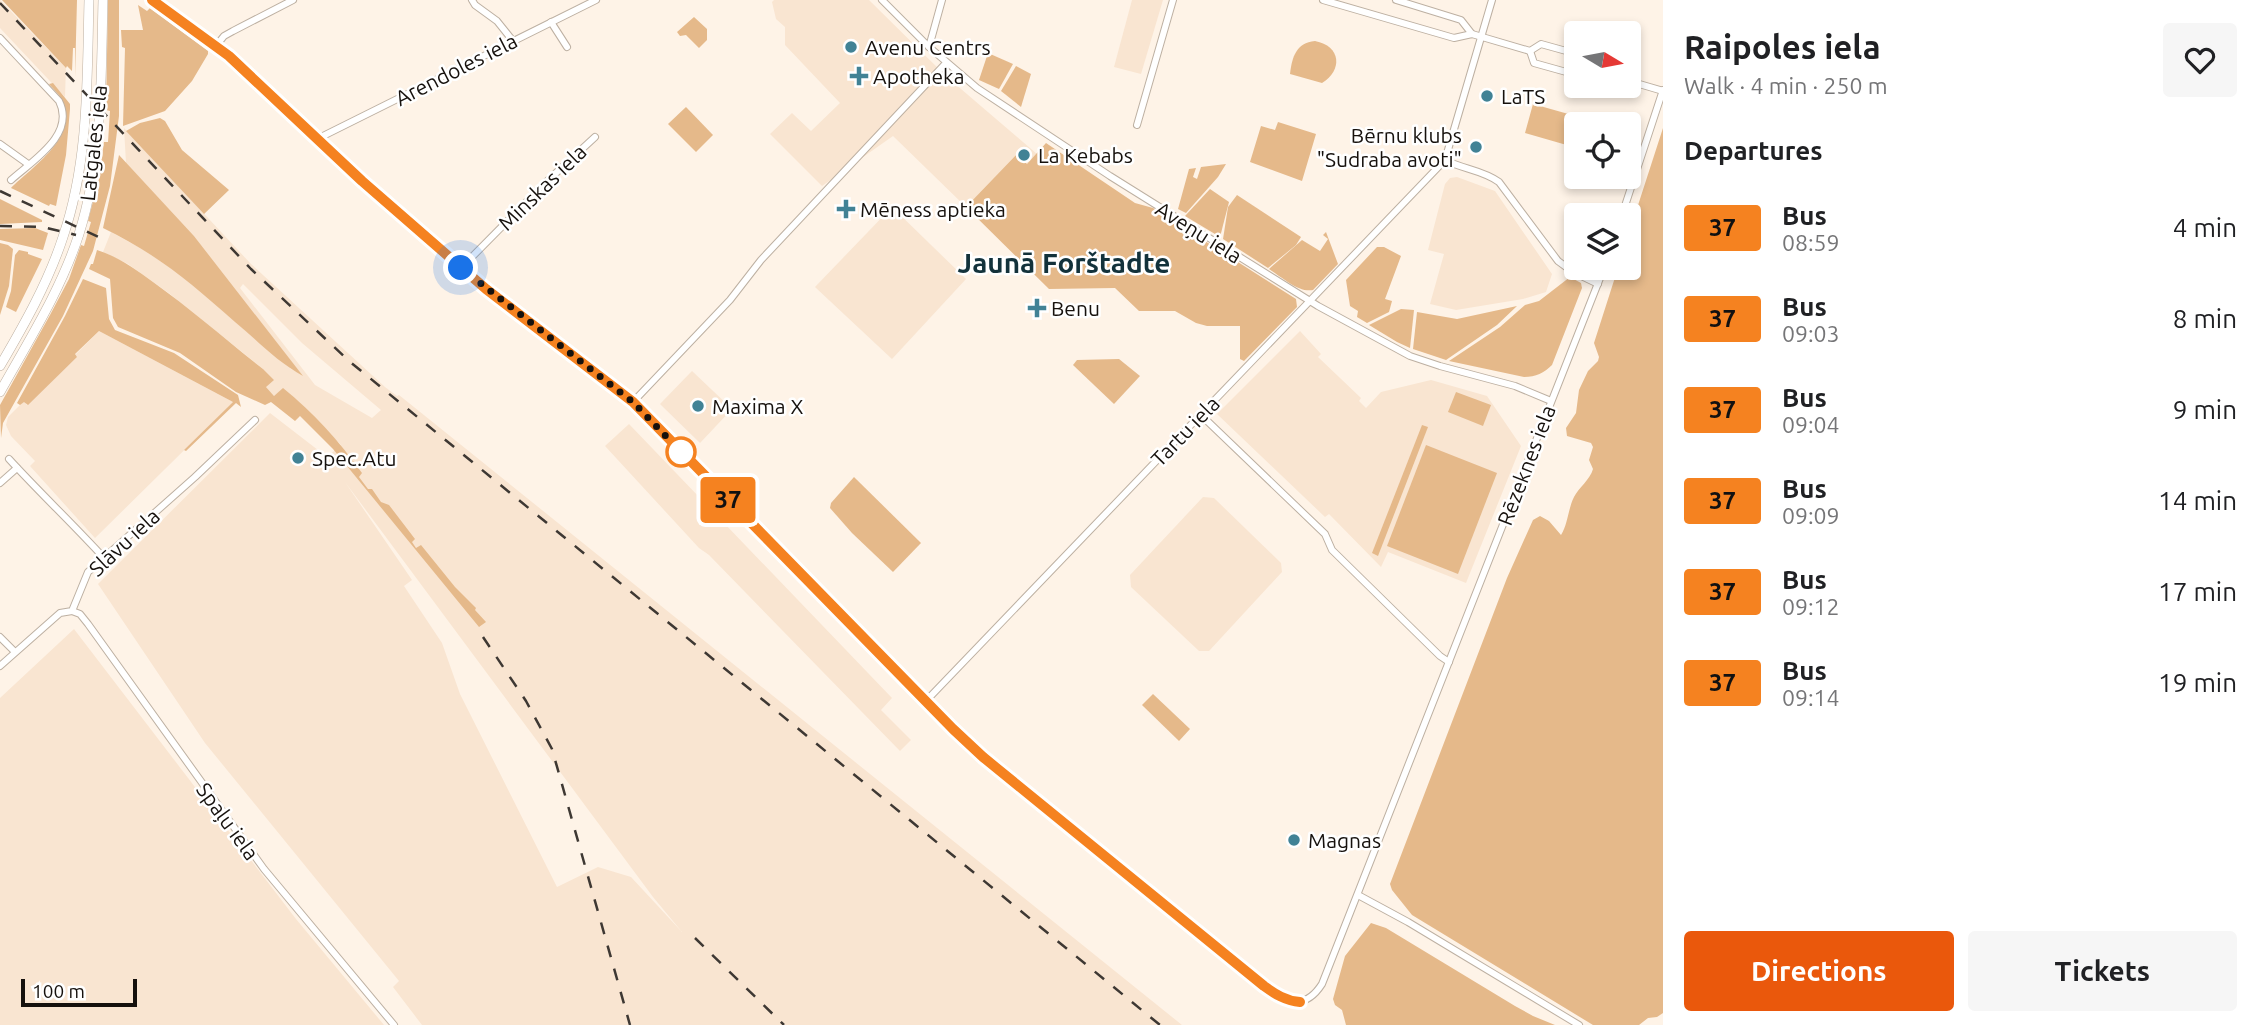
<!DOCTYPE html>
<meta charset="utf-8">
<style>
:root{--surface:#fff;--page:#f6f6f6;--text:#202124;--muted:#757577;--accent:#ea580c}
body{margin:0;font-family:Ubuntu,sans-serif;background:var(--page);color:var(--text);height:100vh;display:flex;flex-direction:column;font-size:26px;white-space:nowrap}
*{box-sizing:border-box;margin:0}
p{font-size:23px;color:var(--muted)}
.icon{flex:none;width:38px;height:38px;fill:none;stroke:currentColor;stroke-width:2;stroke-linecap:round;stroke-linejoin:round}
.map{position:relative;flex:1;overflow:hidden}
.drawer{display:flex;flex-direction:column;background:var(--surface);width:595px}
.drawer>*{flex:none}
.badge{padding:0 14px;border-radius:5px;font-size:24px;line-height:46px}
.needle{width:46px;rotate:100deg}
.controls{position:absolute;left:1564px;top:21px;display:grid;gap:14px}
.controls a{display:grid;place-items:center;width:77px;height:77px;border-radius:7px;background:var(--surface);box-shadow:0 4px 10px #0003;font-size:35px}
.scale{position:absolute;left:21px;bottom:18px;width:116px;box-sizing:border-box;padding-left:7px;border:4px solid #16110d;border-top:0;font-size:19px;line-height:24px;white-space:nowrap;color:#16110d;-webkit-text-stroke:5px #fff;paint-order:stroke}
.you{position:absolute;width:35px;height:35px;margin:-18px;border:5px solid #fff;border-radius:50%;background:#1a73e8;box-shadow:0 0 0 10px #1a73e833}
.map>.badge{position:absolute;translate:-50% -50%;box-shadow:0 0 0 4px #fff}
h2{padding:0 21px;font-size:26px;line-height:63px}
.round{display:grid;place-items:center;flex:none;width:74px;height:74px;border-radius:7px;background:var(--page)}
.headline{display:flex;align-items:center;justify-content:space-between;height:119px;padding:0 21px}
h1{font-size:33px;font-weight:700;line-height:52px}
.cta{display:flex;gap:14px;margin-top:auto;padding:14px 21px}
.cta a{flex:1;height:80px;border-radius:7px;background:var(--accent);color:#fff;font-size:28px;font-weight:700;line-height:80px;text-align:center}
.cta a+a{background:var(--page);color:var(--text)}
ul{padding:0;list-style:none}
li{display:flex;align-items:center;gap:21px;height:91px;padding:0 21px}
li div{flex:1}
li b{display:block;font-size:26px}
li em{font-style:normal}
li .badge{min-width:77px;font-weight:700;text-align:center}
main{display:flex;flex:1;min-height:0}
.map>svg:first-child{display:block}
.built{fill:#f9e5d1;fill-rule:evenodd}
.green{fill:#e5b98a}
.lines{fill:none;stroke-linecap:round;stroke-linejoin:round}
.street-casing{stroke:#bdb0a2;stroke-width:8}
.secondary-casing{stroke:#bdb0a2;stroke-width:10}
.street{stroke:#fff;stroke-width:6}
.secondary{stroke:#fff;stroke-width:9}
.rail{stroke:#3e3833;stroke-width:2.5;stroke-dasharray:12 12;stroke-linecap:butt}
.line-casing{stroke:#fff;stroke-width:16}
.line{stroke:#f58220;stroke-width:10}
.walk{stroke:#16110d;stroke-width:7;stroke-dasharray:0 12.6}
.poi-dot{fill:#418295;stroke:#fff;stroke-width:2.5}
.stop-dot{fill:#fff;stroke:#f58220;stroke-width:3.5}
.labels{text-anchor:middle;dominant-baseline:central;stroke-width:5;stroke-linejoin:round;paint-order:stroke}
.poi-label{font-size:21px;fill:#16110d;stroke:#fff;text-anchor:start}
.street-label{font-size:21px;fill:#16110d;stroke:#fff}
.district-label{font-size:28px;font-weight:bold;fill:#13323b;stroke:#fff}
</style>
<main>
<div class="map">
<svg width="1663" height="1025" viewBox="0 0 1663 1025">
<rect width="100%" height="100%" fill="#fef3e7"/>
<g class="built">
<polygon points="0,0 65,67 66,66 65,97 0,28"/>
<polygon points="774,0 869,0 947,77 1037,154 1027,164 1016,155 966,207 893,136 822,186 770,134 792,113 811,131 840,103 785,45 785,27 776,19 772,2"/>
<polygon points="1132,0 1163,0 1141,74 1114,67"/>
<path d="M124,128L251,264L385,387L397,396L399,395L1182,1025H422L393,987L399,981L205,743L98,584L270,413L327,457L341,445L298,401L283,389L274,396L266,387L263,369L170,294L128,264L103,252L111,232L142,249L184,277L269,351L291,369L301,374L194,236L126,163ZM243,284L302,343L381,410L372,418L315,385L240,288ZM345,482L653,897L682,932L631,877L598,867L557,887L460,694L442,643L404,586L412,580Z"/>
<polygon points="1457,177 1495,191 1552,274 1546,292 1523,299 1456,310 1430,304 1444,254 1428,250 1445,184 1450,178"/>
<polygon points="892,207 966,279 892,359 815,287"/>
<polygon points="99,331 233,402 95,538 30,466 35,461 11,436 6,425 8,417 24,401 27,405 77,357 75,355"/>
<polygon points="1300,331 1321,354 1318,357 1361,398 1359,401 1366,408 1381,392 1431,380 1487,396 1521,446 1466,583 1388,552 1381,567 1329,514 1325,517 1217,414"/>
<polygon points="692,371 732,409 700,443 660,404"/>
<polygon points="629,424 892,698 881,710 911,740 900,751 709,555 699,548 605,446"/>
<polygon points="1203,497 1214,498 1281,563 1282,572 1209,651 1199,651 1131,587 1130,575"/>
<polygon points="74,629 296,919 384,1025 0,1025 0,698"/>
</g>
<g class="green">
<polygon points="2,0 77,0 75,77 75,48 73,48 72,71 67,66 66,68"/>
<polygon points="108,0 119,0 119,116 110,186 93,251 63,316 3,423 1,438 0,405 50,315 69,279 81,245 84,246 91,222 88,221 99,178 104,142 108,142 110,111 106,110"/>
<polygon points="138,5 147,11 150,8 208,51 208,54 192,81 165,111 123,126 125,48 122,47 121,30 143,30"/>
<polygon points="694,17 707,29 707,40 699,48 686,35 680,36 677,32"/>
<path d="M1315,41C1341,46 1343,70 1322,83L1290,74C1292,57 1296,43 1315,41Z"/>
<polygon points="988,53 1013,64 999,89 979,80"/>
<polygon points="1016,66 1031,74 1021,107 1001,91"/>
<path d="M53,83L70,104V109L66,155L56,206L50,204L49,206L11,188C32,167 79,137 63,102C60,95 54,90 49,84Z"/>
<polygon points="1533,104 1586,119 1585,124 1577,124 1577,148 1525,133"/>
<polygon points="686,107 713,135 696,152 668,124"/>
<polygon points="160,118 165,121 182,150 229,190 204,214 126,131 140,123"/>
<polygon points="1278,122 1316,134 1302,181 1250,162 1261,126 1275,130"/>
<path d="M1663,128V1013L1657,1017L1648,1018L1639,1025H1593L1412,915L1392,890L1390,884L1507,578L1533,520L1540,516L1549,521L1561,535C1568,524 1568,509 1574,497C1579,487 1590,480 1593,469L1589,460L1593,447L1591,443L1567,436L1566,428L1576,413L1579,390L1588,371L1598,361L1599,357L1594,343L1618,268H1629V233Z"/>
<polygon points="1046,143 1135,203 1153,208 1296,299 1297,307 1244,361 1240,359 1240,326 1207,326 1196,323 1175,311 1139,311 1115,288 1049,289 966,207 1017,154 1027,164"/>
<path d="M119,155L194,236L303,376C277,362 257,340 235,322C191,283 157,254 103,228Z"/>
<polygon points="1226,164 1218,177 1186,213 1178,209 1189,169 1196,168 1193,177 1197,179 1201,167"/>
<polygon points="1210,189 1229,202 1220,237 1185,216"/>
<polygon points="1237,195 1301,237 1296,245 1268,268 1223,239 1228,207"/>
<polygon points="0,199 42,220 42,222 0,224"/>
<polygon points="35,228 48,233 43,250 0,240 0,229"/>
<path d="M1326,232L1338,264L1313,290C1299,293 1282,277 1269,269L1302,240L1320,251L1328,239L1323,235Z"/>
<polygon points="0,243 8,245 13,249 9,286 0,315"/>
<polygon points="1377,247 1384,247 1401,256 1385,299 1392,301 1389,312 1367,323 1357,317 1358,311 1350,306 1346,280"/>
<polygon points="19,250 28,252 28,254 42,259 16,312 6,307 11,291 15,255"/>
<path d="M97,250C117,256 135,269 153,282C191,309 226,340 263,369L274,380L266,387L274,396L283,388C313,412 339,441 362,473L359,477L368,489H372L381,502L389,505L415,539L412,542L416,548L421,545L455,587L476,608L475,610L486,622L479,627L333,449L300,416L295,421L271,402L265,405L236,392L180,353L118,327L113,318L110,279L89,269L91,264H93Z"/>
<path d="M1570,277L1581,283L1582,288L1552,365C1544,373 1536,377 1524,377L1449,361L1500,327L1525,305L1539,301Z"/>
<polygon points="83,279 106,288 109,319 115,330 174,353 238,395 241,407 236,403 186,451 184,450 233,402 99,331 75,354 77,357 28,405 24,402 20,405 17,403 65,316"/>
<polygon points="1517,306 1497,325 1446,360 1413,349 1417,312 1457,319"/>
<polygon points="1401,309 1414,310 1410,348 1397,342 1369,325"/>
<polygon points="1119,359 1140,376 1114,404 1073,365 1077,360"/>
<polygon points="1456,392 1491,405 1483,426 1448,412"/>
<polygon points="1422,425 1428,427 1378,556 1372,553"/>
<polygon points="1426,445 1497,473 1458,574 1387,546"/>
<polygon points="854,477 921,543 893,572 852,533 830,508 831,503"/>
<polygon points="1153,694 1190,729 1179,741 1142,705"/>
<polygon points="1371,923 1386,928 1515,1006 1533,1016 1555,1025 1346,1025 1342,1010 1335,1005 1333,999 1345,956"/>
</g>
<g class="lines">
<defs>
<g id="street">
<path d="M152,0L229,56L362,181L467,273L633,402L953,729L983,757L1264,986C1287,1001 1304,1012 1322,984L1604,268"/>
<polyline points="472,0 475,5 497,21 513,41"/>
<polyline points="882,0 929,47 977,88 1110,176 1318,306 1410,356 1440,366 1515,386 1551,401"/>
<polyline points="1323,0 1454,38 1472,34 1530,51"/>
<polyline points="1396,0 1461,20 1472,34"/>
<polyline points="551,22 567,47"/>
<path d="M0,38L59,101C76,135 32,161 11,180"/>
<polyline points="216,46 224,36 233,31 293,0"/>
<polyline points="929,47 942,0"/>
<polyline points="1530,51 1534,63 1577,75"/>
<polyline points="1530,51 1541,44 1577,54"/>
<polyline points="1629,81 1663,91"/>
<polyline points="1137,125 1173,0"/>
<polyline points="317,139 596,0"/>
<polyline points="0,144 28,164"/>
<path d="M1445,160C1462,169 1483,170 1499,182L1558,261L1573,272L1598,284"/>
<polyline points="1622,215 1663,90"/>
<polyline points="461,268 544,184 595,137"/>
<polyline points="633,402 730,300 761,260 946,63"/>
<polyline points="1201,415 1325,534 1332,550 1440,656 1449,662"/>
<path d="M9,459C40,493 73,524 104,558"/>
<polyline points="0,483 17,468"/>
<polyline points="72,611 80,614 88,624 264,869 394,1025"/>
<polyline points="0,637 15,652"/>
<polyline points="0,666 60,613 72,611 88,572 195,477 255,420"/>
<polyline points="925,702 1445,160 1492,0"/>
<polyline points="1358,895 1408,922 1579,1025"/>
</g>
<g id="secondary">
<path d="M0,366C24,325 48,283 63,237C89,161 87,80 89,0"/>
<path d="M0,392C29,340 61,290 79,234C103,158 101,78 103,0"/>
</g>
</defs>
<use href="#street" class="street-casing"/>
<use href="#secondary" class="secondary-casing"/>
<use href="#street" class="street"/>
<use href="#secondary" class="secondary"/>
<g class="rail">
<polyline points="0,3 251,269 349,361 1160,1025"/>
<polyline points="0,191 107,241"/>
<polyline points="0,226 43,227 76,235"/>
<polyline points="483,637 526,701 552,749 630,1025"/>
<polyline points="695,938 784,1025"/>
</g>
</g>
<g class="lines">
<defs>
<path id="line" d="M152,0L229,56L362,181L486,289L633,402L953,729L983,757L1264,986C1275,994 1286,1001 1300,1002"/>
</defs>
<use href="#line" class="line-casing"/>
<use href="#line" class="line"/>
<polyline class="walk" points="461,268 633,402 681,452"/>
</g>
<g class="poi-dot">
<circle cx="851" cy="47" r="7"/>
<path d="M855.5 65.5h7v7h7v7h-7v7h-7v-7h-7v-7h7z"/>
<circle cx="1487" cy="96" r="7"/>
<circle cx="1476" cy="147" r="7"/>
<circle cx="1024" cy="155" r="7"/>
<path d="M842.5 198.5h7v7h7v7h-7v7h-7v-7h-7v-7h7z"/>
<path d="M1033.5 297.5h7v7h7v7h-7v7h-7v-7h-7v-7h7z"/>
<circle cx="698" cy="406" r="7"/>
<circle cx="298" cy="458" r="7"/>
<circle cx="1294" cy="840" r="7"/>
</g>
<circle class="stop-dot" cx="681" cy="452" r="14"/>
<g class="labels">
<g class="poi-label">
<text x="865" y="47">Avenu Centrs</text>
<text x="873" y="76">Apotheka</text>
<text x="1501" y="96">LaTS</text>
<text x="1462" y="135" text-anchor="end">Bērnu klubs<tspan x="1462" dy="24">"Sudraba avoti"</tspan></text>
<text x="1038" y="155">La Kebabs</text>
<text x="860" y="209">Mēness aptieka</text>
<text x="1051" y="308">Benu</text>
<text x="712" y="406">Maxima X</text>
<text x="312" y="458">Spec.Atu</text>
<text x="1308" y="840">Magnas</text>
</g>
<g class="street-label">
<text transform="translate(456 69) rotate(-27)">Arendoles iela</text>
<text transform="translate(93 143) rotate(-84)">Latgales iela</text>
<text transform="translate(542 187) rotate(-44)">Minskas iela</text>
<text transform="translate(1199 232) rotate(32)">Aveņu iela</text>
<text transform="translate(1185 431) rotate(-46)">Tartu iela</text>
<text transform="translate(1526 465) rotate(-69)">Rēzeknes iela</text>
<text transform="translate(124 542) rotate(-43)">Slāvu iela</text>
<text transform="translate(228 821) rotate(54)">Spaļu iela</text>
</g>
<g class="district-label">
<text x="1064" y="262">Jaunā Forštadte</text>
</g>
</g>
</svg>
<div class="controls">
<a><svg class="needle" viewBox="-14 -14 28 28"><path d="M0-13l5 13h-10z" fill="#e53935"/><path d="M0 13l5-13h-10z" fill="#757577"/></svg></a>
<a><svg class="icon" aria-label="locate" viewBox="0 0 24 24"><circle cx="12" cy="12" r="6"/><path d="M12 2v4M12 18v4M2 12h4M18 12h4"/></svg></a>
<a><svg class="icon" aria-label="layers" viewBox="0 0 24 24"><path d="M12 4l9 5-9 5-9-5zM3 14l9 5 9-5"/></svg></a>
</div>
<div class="scale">100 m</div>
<div class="you" style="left:461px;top:268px"></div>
<b class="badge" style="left:728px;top:500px;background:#f58220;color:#111">37</b>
</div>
<section class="drawer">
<div class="headline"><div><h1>Raipoles iela</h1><p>Walk · 4 min · 250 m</p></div><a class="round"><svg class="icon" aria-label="heart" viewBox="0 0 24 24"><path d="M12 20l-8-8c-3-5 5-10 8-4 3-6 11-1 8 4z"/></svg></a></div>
<h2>Departures</h2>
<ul>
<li><span class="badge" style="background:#f58220;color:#111">37</span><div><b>Bus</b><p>08:59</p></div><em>4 min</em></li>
<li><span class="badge" style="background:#f58220;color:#111">37</span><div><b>Bus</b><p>09:03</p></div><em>8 min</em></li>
<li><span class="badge" style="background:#f58220;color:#111">37</span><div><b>Bus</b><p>09:04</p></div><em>9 min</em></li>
<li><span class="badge" style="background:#f58220;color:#111">37</span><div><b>Bus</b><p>09:09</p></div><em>14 min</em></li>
<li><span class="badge" style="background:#f58220;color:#111">37</span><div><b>Bus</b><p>09:12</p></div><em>17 min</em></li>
<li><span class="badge" style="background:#f58220;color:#111">37</span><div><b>Bus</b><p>09:14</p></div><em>19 min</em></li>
</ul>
<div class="cta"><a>Directions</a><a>Tickets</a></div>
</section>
</main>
